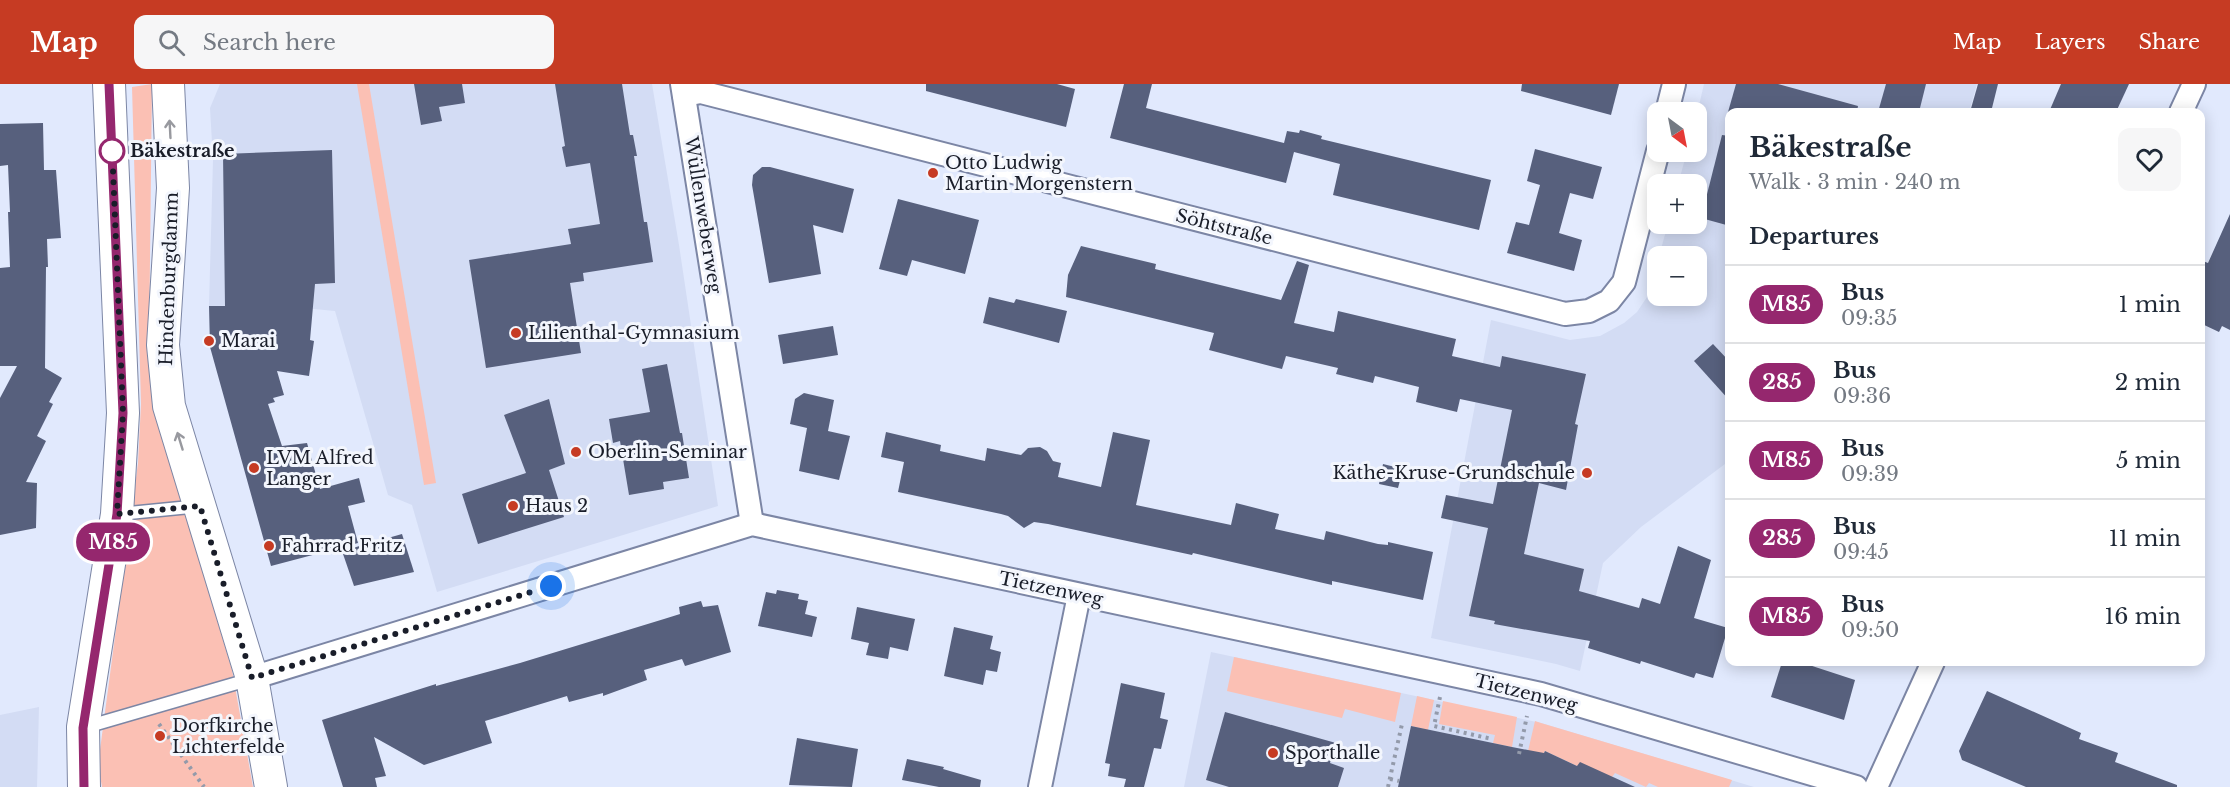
<!DOCTYPE html>
<meta charset="utf-8">
<style>
:root{--surface:#fff;--page:#f6f6f7;--text:#1f2937;--muted:#747a83;--line:#e0e1e3;--accent:#c63b23}
body{margin:0;font-family:"Libre Baskerville",serif;background:var(--page);color:var(--text);height:100vh;display:flex;flex-direction:column;font-size:22px;white-space:nowrap}
*{box-sizing:border-box;margin:0}
p{font-size:20px;color:var(--muted)}
.icon{flex:none;width:33px;height:33px;fill:none;stroke:currentColor;stroke-width:2;stroke-linecap:round;stroke-linejoin:round}
.map{position:relative;flex:1;overflow:hidden}
.sheet{position:absolute;left:1725px;top:24px;width:480px;height:558px;display:flex;flex-direction:column;background:var(--surface);border-radius:12px;box-shadow:0 3px 15px #0003}
.sheet>*{flex:none}
.badge{padding:0 12px;border-radius:20px;font-size:21px;line-height:39px}
.needle{width:39px;rotate:148deg}
.tools{position:absolute;left:1647px;top:18px;display:grid;gap:12px}
.tools a{display:grid;place-items:center;width:60px;height:60px;border-radius:12px;background:var(--surface);box-shadow:0 3px 15px #0003;font-size:30px}
.you{position:absolute;width:30px;height:30px;margin:-15px;border:4px solid #fff;border-radius:50%;background:#1a73e8;box-shadow:0 0 0 9px #1a73e833}
.map>.badge{position:absolute;translate:-50% -50%;box-shadow:0 0 0 3px #fff}
h2{padding:0 24px;font-size:22px;line-height:54px}
.round{display:grid;place-items:center;flex:none;width:63px;height:63px;border-radius:12px;background:var(--page)}
.summary{display:flex;align-items:center;justify-content:space-between;height:102px;padding:0 24px}
h1{font-size:28px;font-weight:700;line-height:45px}
ul{padding:0;list-style:none}
li{display:flex;align-items:center;gap:18px;height:78px;padding:0 24px;border-top:2px solid var(--line)}
li div{flex:1}
li b{display:block;font-size:22px}
li em{font-style:normal}
li .badge{min-width:66px;font-weight:700;text-align:center}
header{display:flex;align-items:center;gap:36px;box-sizing:border-box;height:84px;padding:0 30px;background:var(--accent);color:#fff}
header strong{font-size:28px}
nav{display:flex;gap:33px;margin-inline-start:auto;font-size:21px}
.search{width:420px;height:54px;background:var(--page);display:flex;align-items:center;gap:15px;box-sizing:border-box;padding:0 21px;border-radius:12px;color:var(--muted);font-size:22px}
.map>svg:first-child{display:block}
.built{fill:#d3dcf4}
.green{fill:#fbc0b4}
.building{fill:#57607d}
.lines{fill:none;stroke-linecap:round;stroke-linejoin:round}
.service-casing{stroke:#7c86a5;stroke-width:15}
.minor-casing{stroke:#7c86a5;stroke-width:26}
.secondary-casing{stroke:#7c86a5;stroke-width:34}
.path{stroke:#939aaa;stroke-width:4;stroke-dasharray:3 4.5;stroke-linecap:butt}
.service{stroke:#fff;stroke-width:12}
.minor{stroke:#fff;stroke-width:22}
.secondary{stroke:#fff;stroke-width:32}
.oneway{stroke:#98999f}
.line-casing{stroke:#fff;stroke-width:14}
.line{stroke:#95276e;stroke-width:9}
.walk{stroke:#191d29;stroke-width:6;stroke-dasharray:0 10.8}
.stop-dot{fill:#fff;stroke:#95276e;stroke-width:3}
.poi-dot{fill:#c63b23;stroke:#f3f6fd;stroke-width:2}
.labels{text-anchor:middle;dominant-baseline:central;stroke-width:6;stroke-linejoin:round;paint-order:stroke}
.stop-label{font-size:18px;font-weight:bold;fill:#191d29;stroke:#f3f6fd;text-anchor:start}
.poi-label{font-size:18px;fill:#191d29;stroke:#f3f6fd;text-anchor:start}
.street-label{font-size:18px;fill:#191d29;stroke:#f3f6fd}
</style>
<header>
<strong>Map</strong>
<div class="search"><svg class="icon" aria-label="search" viewBox="0 0 24 24"><circle cx="10" cy="10" r="6"/><path d="M15 15l6 6"/></svg>Search here</div>
<nav><a>Map</a><a>Layers</a><a>Share</a></nav>
</header>
<div class="map">
<svg width="2230" height="703" viewBox="0 0 2230 703">
<rect width="100%" height="100%" fill="#e1e9fd"/>
<g class="built">
<polygon points="220,0 652,0 679,161 718,422 437,508 412,421 388,411 335,227 272,221 209,222 213,76 210,24"/>
<polygon points="1704,0 1977,0 1969,28 1730,28 1729,377 1641,443 1603,479 1580,587 1556,580 1431,554 1491,236 1570,256 1600,252 1624,239 1637,228 1647,213 1657,178 1658,212 1696,212 1696,172 1659,172 1668,140 1696,140 1696,100 1678,100 1687,68 1696,68 1697,30"/>
<polygon points="1211,568 1541,639 1754,703 1184,703"/>
<polygon points="39,623 37,703 0,703 0,631"/>
</g>
<g class="green">
<polygon points="152,0 149,265 153,323 232,586 253,703 102,703 98,681 138,379 141,320 132,3"/>
<polygon points="357,0 369,0 436,399 424,401"/>
<polygon points="1234,573 1401,609 1395,638 1345,625 1342,634 1227,607"/>
<polygon points="1417,612 1434,616 1428,646 1411,642"/>
<polygon points="1443,617 1517,633 1512,663 1493,659 1495,651 1439,640"/>
<polygon points="1535,637 1541,639 1732,696 1729,703 1658,703 1649,699 1646,703 1615,689 1612,693 1577,682 1545,667 1542,672 1528,667"/>
</g>
<g class="building">
<polygon points="414,0 462,0 465,19 439,23 442,37 421,41"/>
<polygon points="555,0 622,0 630,51 633,51 637,72 634,72 644,138 647,138 653,178 583,189 584,197 570,199 581,269 486,284 469,176 571,160 568,145 600,140 590,79 566,83 562,63 565,62"/>
<polygon points="926,0 1057,0 1075,5 1066,43 926,7"/>
<polygon points="1124,0 1152,0 1146,24 1284,59 1287,47 1299,49 1300,46 1322,52 1321,55 1491,96 1479,146 1333,111 1340,80 1294,68 1286,99 1110,54"/>
<polygon points="1522,0 1619,0 1611,31 1521,7"/>
<polygon points="1736,0 1778,0 1858,22 1857,28 1728,28"/>
<polygon points="1886,0 1926,0 1919,28 1878,28"/>
<polygon points="1978,0 1998,0 1991,28 1970,28"/>
<polygon points="2061,0 2129,0 2116,28 2049,28"/>
<polygon points="43,39 44,86 56,86 61,154 47,155 48,183 46,183 45,284 62,294 49,318 53,320 37,352 46,357 26,398 37,399 36,444 0,451 0,314 17,282 0,282 0,184 10,183 8,128 10,128 8,81 0,82 0,40"/>
<polygon points="1722,51 1730,52 1730,142 1701,134"/>
<polygon points="1535,65 1602,83 1593,115 1570,109 1559,149 1582,156 1574,187 1507,169 1516,138 1529,141 1540,101 1527,97"/>
<polygon points="332,66 335,199 315,200 310,256 314,257 309,292 277,287 284,311 273,314 275,318 268,320 282,362 307,359 320,405 359,394 365,418 348,422 358,459 271,482 210,263 209,222 225,222 223,70"/>
<polygon points="762,83 770,83 854,105 843,149 813,141 821,190 769,199 752,101 753,91"/>
<polygon points="898,115 979,136 965,190 912,176 907,192 879,185"/>
<polygon points="2230,130 2230,246 2222,242 2219,248 2200,239 2200,176 2208,179"/>
<polygon points="1081,162 1156,180 1155,185 1281,216 1297,177 1309,181 1294,239 1334,248 1338,227 1456,255 1452,272 1500,283 1502,272 1586,290 1575,340 1578,341 1566,406 1539,399 1524,470 1584,485 1579,507 1639,524 1642,514 1660,520 1678,462 1711,476 1694,534 1728,544 1713,594 1696,589 1694,594 1641,577 1640,580 1588,564 1590,557 1494,540 1495,537 1469,532 1488,444 1441,434 1446,411 1493,420 1512,326 1460,315 1457,328 1416,318 1419,303 1375,292 1373,299 1336,290 1338,284 1286,272 1282,285 1209,266 1214,249 1066,213 1068,191"/>
<polygon points="989,213 1014,219 1016,215 1067,227 1059,259 983,239"/>
<polygon points="833,242 838,271 783,280 778,251"/>
<polygon points="1713,260 1730,278 1730,317 1694,277"/>
<polygon points="667,280 680,349 682,349 689,394 663,398 664,405 629,411 620,357 613,359 609,335 650,328 642,285"/>
<polygon points="804,309 834,316 828,347 850,352 839,396 799,387 807,344 790,340 795,315"/>
<polygon points="549,315 565,380 549,386 564,433 478,460 462,410 526,389 504,331"/>
<polygon points="886,348 941,361 940,367 985,377 987,364 1021,371 1028,364 1040,363 1047,367 1053,377 1061,379 1058,393 1101,403 1113,348 1150,356 1136,421 1231,441 1236,419 1279,430 1275,445 1324,456 1326,447 1378,460 1388,461 1388,458 1433,468 1423,516 1332,497 1332,501 1193,469 1192,471 1048,440 1034,438 1024,444 1008,432 1001,430 898,408 904,378 881,373"/>
<polygon points="1383,380 1403,385 1398,404 1379,400"/>
<polygon points="402,450 414,488 354,502 342,467"/>
<polygon points="777,506 799,510 798,515 808,517 805,530 817,533 812,553 758,542 766,508 776,510"/>
<polygon points="701,517 703,523 718,521 731,568 685,582 682,575 644,586 647,596 603,612 603,609 569,618 567,612 485,637 492,659 424,681 374,653 386,692 375,694 377,703 343,703 322,636 436,600 436,602 520,579 664,535 680,530 679,523"/>
<polygon points="857,523 915,535 908,567 890,563 888,575 866,571 869,559 851,555"/>
<polygon points="954,543 993,552 990,565 1001,568 997,588 986,586 983,601 944,592"/>
<polygon points="1782,578 1800,578 1855,596 1844,636 1771,613"/>
<polygon points="1121,599 1165,609 1160,634 1168,636 1161,665 1154,664 1144,703 1124,703 1126,695 1108,692 1110,680 1105,679"/>
<polygon points="1987,607 2081,649 2079,655 2118,669 2115,678 2177,701 2177,703 2026,703 1962,676 1959,667"/>
<polygon points="1225,628 1336,659 1330,679 1344,684 1338,703 1229,703 1206,696"/>
<polygon points="1411,642 1512,663 1544,669 1545,667 1577,682 1580,678 1635,703 1398,703"/>
<polygon points="797,654 858,665 852,703 789,701"/>
<polygon points="907,675 944,683 943,685 981,696 980,703 939,703 902,696"/>
</g>
<g class="lines">
<defs>
<g id="service">
<polyline points="119,430 200,422"/>
<polyline points="86,643 251,595"/>
</g>
<g id="minor">
<polyline points="682,0 752,440"/>
<polyline points="684,11 701,8 1565,230 1589,227 1609,217 1624,198 1658,67"/>
<polyline points="1667,28 1674,0"/>
<polyline points="2181,28 2194,0"/>
<polyline points="252,594 752,440 1541,610 1856,703"/>
<polyline points="1040,703 1079,511"/>
<polyline points="1876,703 1933,578"/>
</g>
<g id="secondary">
<polyline points="168,0 173,104 163,261 169,322 252,594 271,703"/>
<polyline points="84,703 83,643 117,430 123,329 109,0"/>
</g>
</defs>
<use href="#service" class="service-casing"/>
<use href="#minor" class="minor-casing"/>
<use href="#secondary" class="secondary-casing"/>
<g class="path">
<polyline points="1440,613 1434,642 1492,655"/>
<polyline points="159,640 204,703"/>
<polyline points="1519,670 1527,632"/>
<polyline points="1390,695 1399,697"/>
<polyline points="1388,703 1402,640"/>
</g>
<use href="#service" class="service"/>
<use href="#minor" class="minor"/>
<use href="#secondary" class="secondary"/>
</g>
<defs><path id="oneway-shaft" d="M-6 0H5M1.5-3L5.5 0L1.5 3" fill="none" stroke-width="1.6" stroke-linecap="round" stroke-linejoin="round" transform="scale(1.5)"/></defs>
<g class="oneway">
<use href="#oneway-shaft" transform="translate(170 45) rotate(-93)"/>
<use href="#oneway-shaft" transform="translate(180 357) rotate(-107)"/>
</g>
<g class="lines">
<defs>
<polyline id="line" points="84,703 83,644 117,430 123,329 109,0"/>
</defs>
<use href="#line" class="line-casing"/>
<use href="#line" class="line"/>
<polyline class="walk" points="112,67 112,61 123,329 117,430 200,422 252,594 551,502"/>
</g>
<circle class="stop-dot" cx="112" cy="67" r="12"/>
<g class="poi-dot">
<circle cx="933" cy="89" r="6"/>
<circle cx="516" cy="249" r="6"/>
<circle cx="209" cy="257" r="6"/>
<circle cx="576" cy="368" r="6"/>
<circle cx="254" cy="384" r="6"/>
<circle cx="1587" cy="389" r="6"/>
<circle cx="513" cy="422" r="6"/>
<circle cx="269" cy="462" r="6"/>
<circle cx="160" cy="652" r="6"/>
<circle cx="1273" cy="669" r="6"/>
</g>
<g class="labels">
<g class="stop-label">
<text x="130" y="67">Bäkestraße</text>
</g>
<g class="poi-label">
<text x="945" y="79">Otto Ludwig<tspan x="945" dy="21">Martin Morgenstern</tspan></text>
<text x="528" y="249">Lilienthal-Gymnasium</text>
<text x="221" y="257">Marai</text>
<text x="588" y="368">Oberlin-Seminar</text>
<text x="266" y="374">LVM Alfred<tspan x="266" dy="21">Langer</tspan></text>
<text x="1575" y="389" text-anchor="end">Käthe-Kruse-Grundschule</text>
<text x="525" y="422">Haus 2</text>
<text x="281" y="462">Fahrrad Fritz</text>
<text x="172" y="642">Dorfkirche<tspan x="172" dy="21">Lichterfelde</tspan></text>
<text x="1285" y="669">Sporthalle</text>
</g>
<g class="street-label">
<text transform="translate(703 131) rotate(81)">Wüllenweberweg</text>
<text transform="translate(1224 143) rotate(14)">Söhtstraße</text>
<text transform="translate(169 195) rotate(-88)">Hindenburgdamm</text>
<text transform="translate(1051 505) rotate(12)">Tietzenweg</text>
<text transform="translate(1526 609) rotate(14)">Tietzenweg</text>
</g>
</g>
</svg>
<div class="tools">
<a><svg class="needle" viewBox="-14 -14 28 28"><path d="M0-13l5 13h-10z" fill="#e53935"/><path d="M0 13l5-13h-10z" fill="#747a83"/></svg></a>
<a>+</a>
<a>−</a>
</div>
<div class="you" style="left:551px;top:502px"></div>
<b class="badge" style="left:113px;top:458px;background:#95276e;color:#fff">M85</b>
<section class="sheet">
<div class="summary"><div><h1>Bäkestraße</h1><p>Walk · 3 min · 240 m</p></div><a class="round"><svg class="icon" aria-label="heart" viewBox="0 0 24 24"><path d="M12 20l-8-8c-3-5 5-10 8-4 3-6 11-1 8 4z"/></svg></a></div>
<h2>Departures</h2>
<ul>
<li><span class="badge" style="background:#95276e;color:#fff">M85</span><div><b>Bus</b><p>09:35</p></div><em>1 min</em></li>
<li><span class="badge" style="background:#95276e;color:#fff">285</span><div><b>Bus</b><p>09:36</p></div><em>2 min</em></li>
<li><span class="badge" style="background:#95276e;color:#fff">M85</span><div><b>Bus</b><p>09:39</p></div><em>5 min</em></li>
<li><span class="badge" style="background:#95276e;color:#fff">285</span><div><b>Bus</b><p>09:45</p></div><em>11 min</em></li>
<li><span class="badge" style="background:#95276e;color:#fff">M85</span><div><b>Bus</b><p>09:50</p></div><em>16 min</em></li>
</ul>
</section>
</div>
